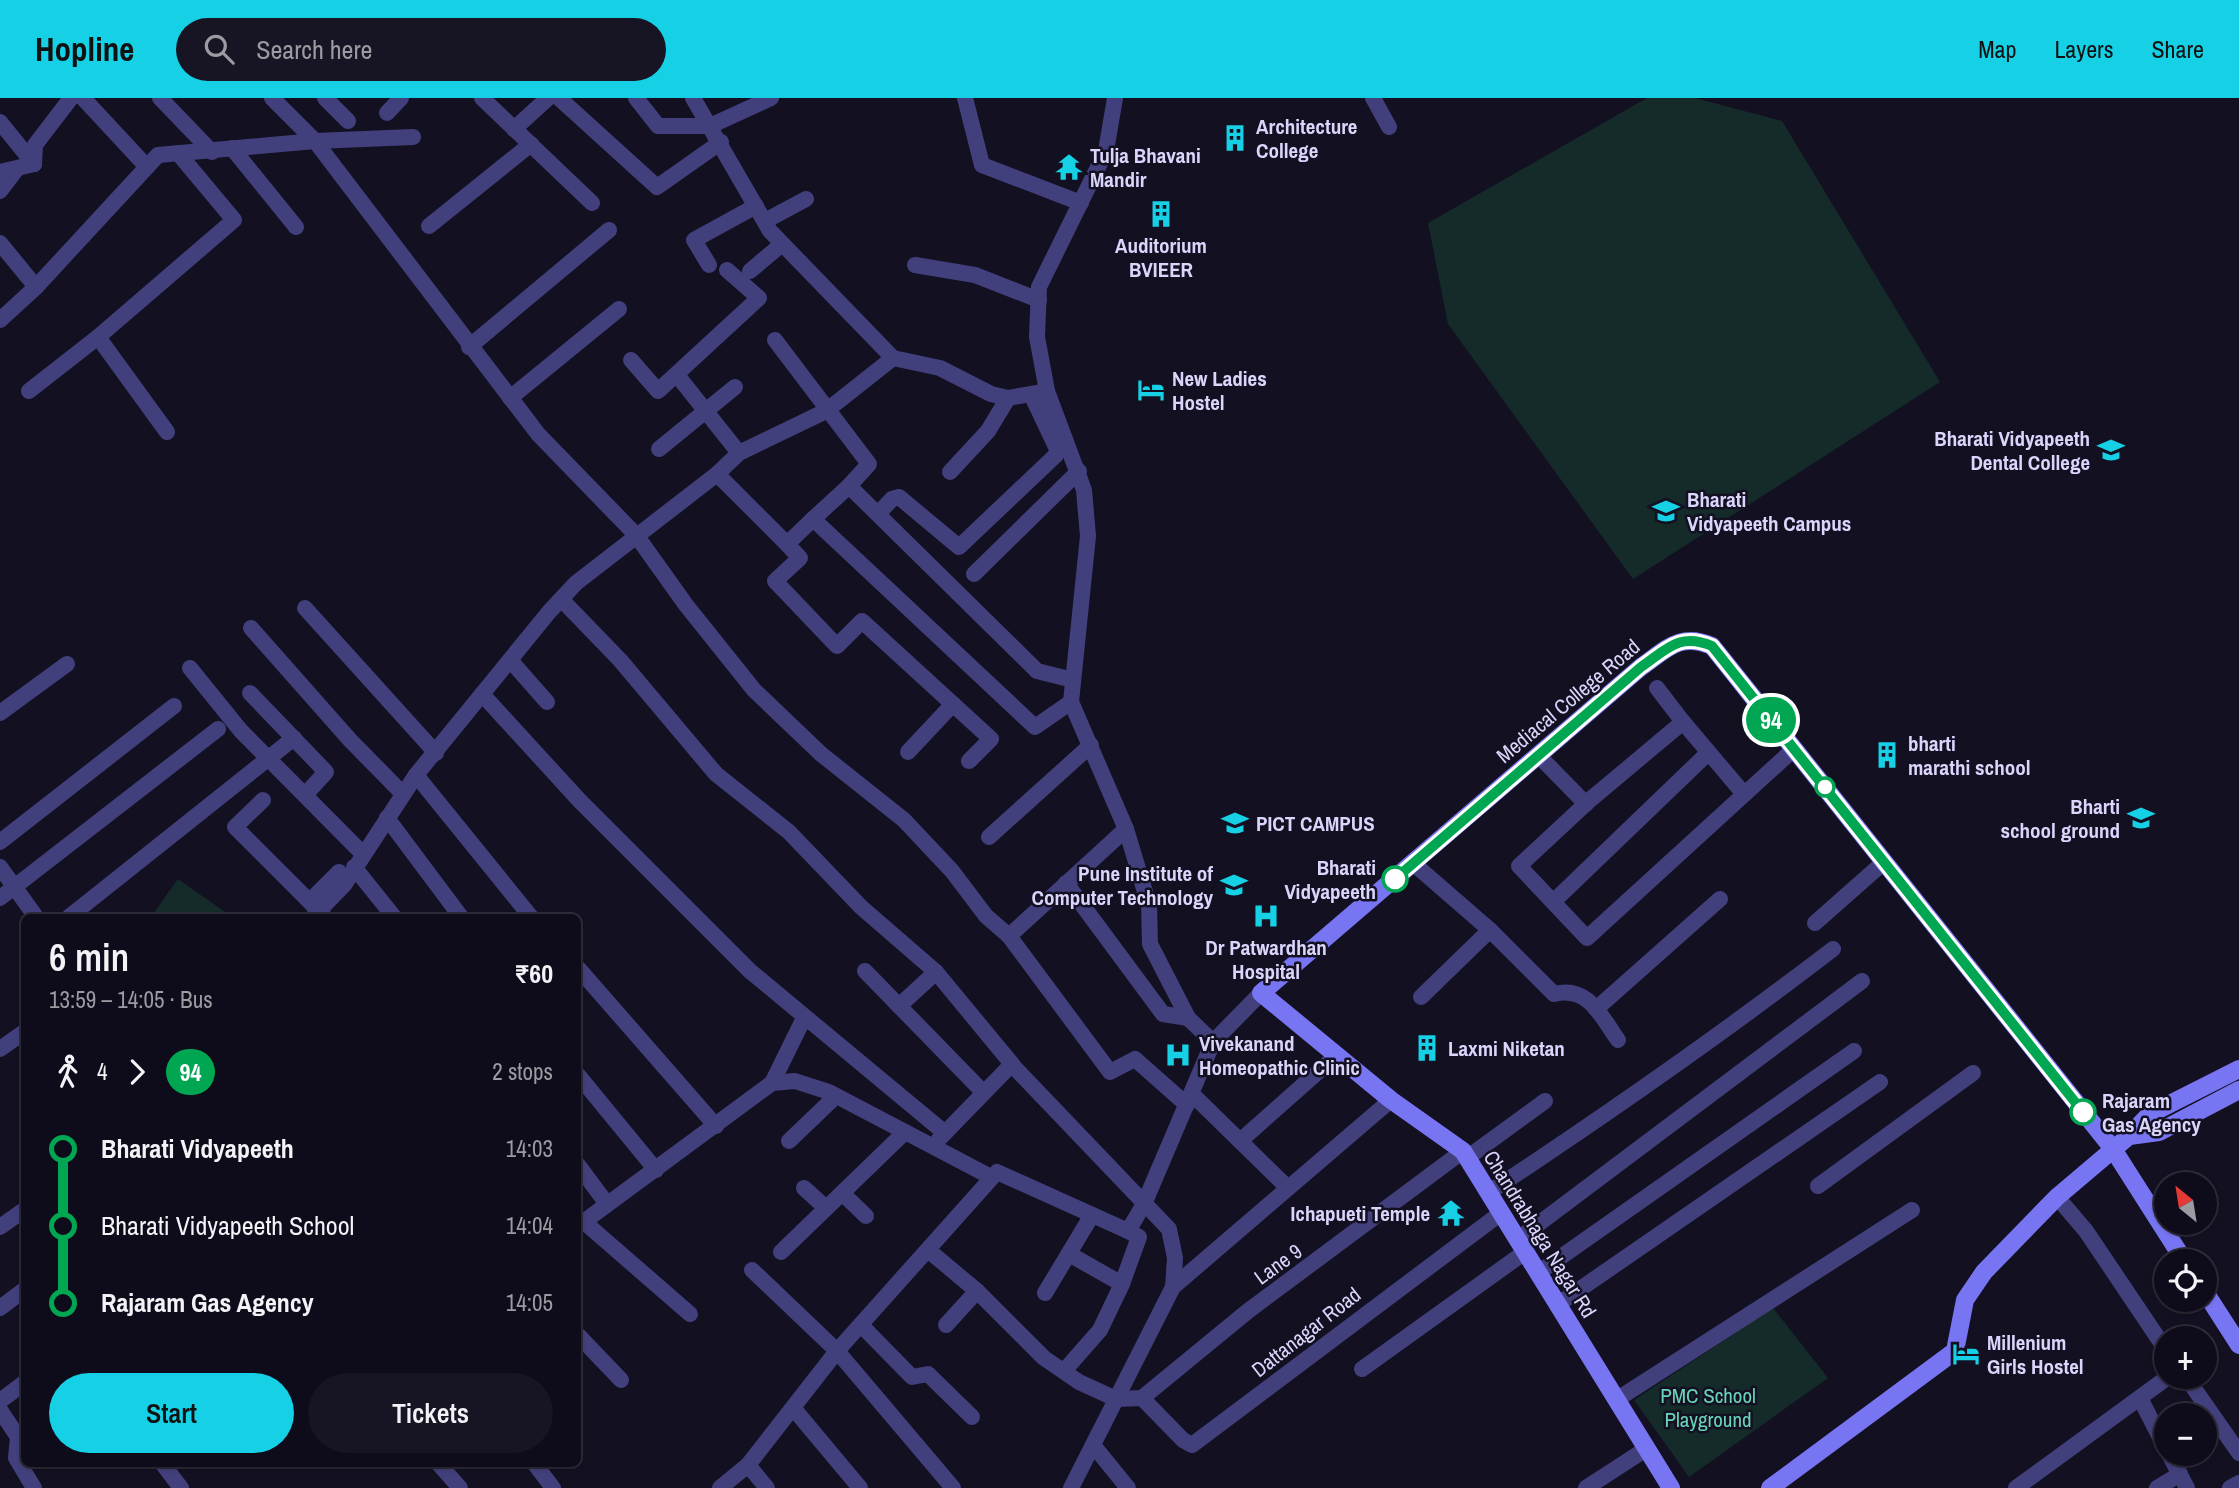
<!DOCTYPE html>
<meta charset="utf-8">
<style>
:root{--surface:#0e0c1a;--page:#171523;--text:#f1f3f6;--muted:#9b9ba2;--line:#2e2c39;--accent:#16d1e6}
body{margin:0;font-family:"Archivo Narrow",sans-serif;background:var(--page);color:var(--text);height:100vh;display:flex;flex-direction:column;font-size:26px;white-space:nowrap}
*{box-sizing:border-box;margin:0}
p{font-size:23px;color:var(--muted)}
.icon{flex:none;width:38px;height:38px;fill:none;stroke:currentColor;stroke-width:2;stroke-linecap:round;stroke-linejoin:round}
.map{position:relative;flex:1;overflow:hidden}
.side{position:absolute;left:21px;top:816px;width:560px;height:553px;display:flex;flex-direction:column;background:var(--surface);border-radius:10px;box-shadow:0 2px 5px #0004,0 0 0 2px var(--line)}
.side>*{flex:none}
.badge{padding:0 14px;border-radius:23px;font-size:24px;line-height:46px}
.needle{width:46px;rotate:330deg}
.buttons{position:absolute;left:2154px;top:1074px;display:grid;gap:14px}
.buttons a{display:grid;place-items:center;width:63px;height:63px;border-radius:50%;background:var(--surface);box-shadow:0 2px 5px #0004,0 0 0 2px var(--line);font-size:35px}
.map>.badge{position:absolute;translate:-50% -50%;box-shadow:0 0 0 4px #fff}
.legs{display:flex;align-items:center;gap:10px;height:77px;padding:0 28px;font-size:23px}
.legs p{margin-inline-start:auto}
.overview{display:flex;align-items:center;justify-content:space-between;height:119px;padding:0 28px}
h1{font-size:38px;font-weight:600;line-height:52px}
.action{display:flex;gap:14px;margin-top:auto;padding:14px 28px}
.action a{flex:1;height:80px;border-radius:42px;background:var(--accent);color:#111;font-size:28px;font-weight:600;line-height:80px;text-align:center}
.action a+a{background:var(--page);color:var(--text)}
ul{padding:0 28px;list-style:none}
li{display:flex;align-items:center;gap:24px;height:77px;font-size:26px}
li i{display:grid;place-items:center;width:10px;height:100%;margin:0 9px;background:currentColor}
li i::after{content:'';width:18px;height:18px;margin:-9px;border:5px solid;border-radius:50%;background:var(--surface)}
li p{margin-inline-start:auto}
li:first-child i{background:linear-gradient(#0000 50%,currentColor 0)}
li:last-child i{background:linear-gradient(currentColor 50%,#0000 0)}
header{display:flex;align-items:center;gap:42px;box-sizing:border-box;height:98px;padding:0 35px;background:var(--accent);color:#111}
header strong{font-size:33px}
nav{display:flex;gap:38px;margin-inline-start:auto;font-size:24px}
.search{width:490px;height:63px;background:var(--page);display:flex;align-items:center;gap:18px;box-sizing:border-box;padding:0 24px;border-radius:38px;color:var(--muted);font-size:26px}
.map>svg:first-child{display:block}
.green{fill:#142b2a}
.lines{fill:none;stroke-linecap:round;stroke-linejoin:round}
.street{stroke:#42407c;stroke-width:16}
.secondary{stroke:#7875f2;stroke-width:18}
.line-1-casing{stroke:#fff;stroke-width:16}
.line-1{stroke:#00a651;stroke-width:10}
.stop-1-dot{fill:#fff;stroke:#00a651;stroke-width:3.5}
.labels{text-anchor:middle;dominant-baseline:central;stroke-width:5;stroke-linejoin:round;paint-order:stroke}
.poi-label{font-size:21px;font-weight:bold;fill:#d9d5fb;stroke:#131022;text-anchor:start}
.street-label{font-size:21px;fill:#d9d5fb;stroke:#131022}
.stop-label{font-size:21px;font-weight:bold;fill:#d9d5fb;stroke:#131022;text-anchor:end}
.park-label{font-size:21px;fill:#68d4b9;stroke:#131022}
</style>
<header>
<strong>Hopline</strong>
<div class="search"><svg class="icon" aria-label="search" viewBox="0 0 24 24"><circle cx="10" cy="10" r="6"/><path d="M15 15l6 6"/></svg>Search here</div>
<nav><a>Map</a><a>Layers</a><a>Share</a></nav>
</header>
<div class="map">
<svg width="2239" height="1390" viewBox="0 0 2239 1390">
<rect width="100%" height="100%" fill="#131022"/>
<g class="green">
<polygon points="1647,0 1695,0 1782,23 1940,284 1633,481 1448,226 1428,125"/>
<polygon points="178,781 232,819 151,819"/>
<polygon points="1773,1210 1828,1280 1689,1379 1634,1302"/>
</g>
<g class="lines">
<g class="street">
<polyline points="83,0 147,69"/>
<polyline points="160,0 212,54"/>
<polyline points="272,0 315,43 538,336 636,437 686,507 754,592 821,656 904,722 952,773 986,818 1009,838 1110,974 1135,961 1187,1007"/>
<polyline points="325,0 348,23"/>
<polyline points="482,0 592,105"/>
<polyline points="559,0 657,89 721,44"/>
<polyline points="636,0 658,28 710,28 771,0"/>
<polyline points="693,0 770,133 893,260 940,270 991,296 1008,300 1047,293"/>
<polyline points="965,0 982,67 1081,105"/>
<polyline points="1115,0 1106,53 1039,189 1037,239 1047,293 1084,392 1088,438 1071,604 1126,731 1149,807 1150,846 1188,920 1213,944"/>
<polyline points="1373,0 1389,29"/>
<polyline points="387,15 401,0"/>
<polyline points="0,24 34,66"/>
<polyline points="514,31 548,0"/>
<polyline points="232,50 296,129"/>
<polyline points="34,66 35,47 71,0"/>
<polyline points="0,74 34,66"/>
<polyline points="0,93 16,72"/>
<polyline points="765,123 806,101"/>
<polyline points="429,128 531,46"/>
<polyline points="0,145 36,189"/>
<polyline points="709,167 694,142 756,108"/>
<polyline points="915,167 975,177 1039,202"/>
<polyline points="750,173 782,146"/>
<polyline points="0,222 36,189 158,57 315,43 413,39"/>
<polyline points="98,239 167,334"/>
<polyline points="775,242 869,366 849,388"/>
<polyline points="469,249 609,132"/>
<polyline points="631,262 658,293 759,200 727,172"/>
<polyline points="677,277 739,355"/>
<polyline points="29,293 98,239 234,122 178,55"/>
<polyline points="510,300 619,211"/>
<polyline points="659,351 735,289"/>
<polyline points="950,374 988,333 1008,300"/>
<polyline points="717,376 787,446 813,421 1035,629 1071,604"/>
<polyline points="878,416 892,401 899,399 959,449 1056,357 1057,351 1031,296"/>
<polyline points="813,421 849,388 1037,573 1073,582"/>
<polyline points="787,446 800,460 775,483 837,548 862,523 991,641 969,663"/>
<polyline points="974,476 1079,373"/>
<polyline points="561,501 620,562 716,676 789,734 861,809 936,874 1016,971 1169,1131 1175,1160 1173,1189 1071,1390"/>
<polyline points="305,510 436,655"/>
<polyline points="251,530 350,642 403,696"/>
<polyline points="510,562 547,604"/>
<polyline points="190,570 241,633 363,756"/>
<polyline points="1657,590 1683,624"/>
<polyline points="250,595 326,674 305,697"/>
<polyline points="482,596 579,702 750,873 945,1035"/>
<polyline points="0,615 67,566"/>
<polyline points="908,654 953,606"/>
<polyline points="1538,657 1586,706"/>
<polyline points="416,677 531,819"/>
<polyline points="1744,696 1683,624 1591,701 1519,768 1587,840 1794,651"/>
<polyline points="263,702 235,729 324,818"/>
<polyline points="387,720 461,819"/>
<polyline points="989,739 1091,647"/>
<polyline points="0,744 174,608"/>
<path d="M1414,766L1490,832L1554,896C1588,887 1601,918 1618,942"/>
<polyline points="0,769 36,819"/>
<polyline points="354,769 394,819"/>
<polyline points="1066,785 1163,916 1188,920"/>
<polyline points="0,800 218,631"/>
<polyline points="310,803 339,774"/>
<polyline points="1553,804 1708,655"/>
<polyline points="69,819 294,640"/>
<polyline points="313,819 344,787 416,677 549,514 576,485 717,376 739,355 826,313 893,260"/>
<polyline points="1815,825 1884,764"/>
<polyline points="1009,838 1126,731"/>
<polyline points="578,870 716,1028"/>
<polyline points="865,873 982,993"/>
<polyline points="1421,899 1490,832"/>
<polyline points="899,908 936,874"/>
<polyline points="1596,911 1720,801"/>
<polyline points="0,951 24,934"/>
<polyline points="578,977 656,1072"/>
<polyline points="772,985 804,920"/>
<polyline points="1192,996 1288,1090"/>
<polyline points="939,1041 1012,966"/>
<polyline points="789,1043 836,998"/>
<polyline points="1240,1043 1337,957"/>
<polyline points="1467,1060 1545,1003"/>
<polyline points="578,1067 607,1106"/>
<polyline points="1818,1088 1973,975"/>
<polyline points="804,1090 826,1110"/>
<polyline points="842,1095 866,1118"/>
<path d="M1488,1095C1606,1017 1721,937 1833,851"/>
<polyline points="2057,1099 2086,1133 2166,1252"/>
<polyline points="583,1123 690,1216"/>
<polyline points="578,1128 772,985 795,983 829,994 991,1079"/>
<polyline points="0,1129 24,1112"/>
<polyline points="1517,1142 1862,883"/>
<polyline points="928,1152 977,1193 1044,1260 1079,1284 1116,1301 1142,1300 1248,1213 1463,1053"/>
<polyline points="781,1154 905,1034"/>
<polyline points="1069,1156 1122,1186 1139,1139 1128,1133"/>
<polyline points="752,1172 837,1253 953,1390"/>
<polyline points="1538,1175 1854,953"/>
<polyline points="1173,1189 1391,1002"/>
<polyline points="1045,1195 1092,1117"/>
<polyline points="1557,1207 1880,984"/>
<polyline points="0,1210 24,1192"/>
<polyline points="861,1227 912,1279 928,1276 972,1319"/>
<polyline points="946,1227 977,1193"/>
<polyline points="578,1237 621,1282"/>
<polyline points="1362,1271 1525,1154"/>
<polyline points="1064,1273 1100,1232 1122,1186"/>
<polyline points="2186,1279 2239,1355"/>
<polyline points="1142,1300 1183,1342 1192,1347 1501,1115"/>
<polyline points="2140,1300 2166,1351"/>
<polyline points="1616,1302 1912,1112"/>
<polyline points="0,1303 24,1285"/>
<polyline points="794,1311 860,1390"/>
<polyline points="0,1312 18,1339 16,1360 34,1390"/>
<polyline points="1093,1347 1128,1390"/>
<polyline points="2169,1356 2187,1390"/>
<polyline points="162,1365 181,1390"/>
<polyline points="438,1365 460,1390"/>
<polyline points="534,1365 553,1390"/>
<polyline points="748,1367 767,1390"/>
<polyline points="720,1390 748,1367 837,1253 997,1074 1128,1133 1144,1106 1213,944 1261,895"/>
<polyline points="1586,1390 1646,1351"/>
<polyline points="2016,1390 2168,1279"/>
<polyline points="2157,1390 2180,1376"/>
<polyline points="2230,1390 2239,1385"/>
</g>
<g class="secondary">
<polyline points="2129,1038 2159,1034 2239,992"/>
<polyline points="2205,1194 2239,1247"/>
<path d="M1671,1390L1463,1053L1391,1002L1261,895L1641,569C1667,551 1680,534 1712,548L2113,1051L2185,1164"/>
<polyline points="1770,1390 1955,1253 1965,1202 1984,1174 2057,1099 2129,1038 2150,1016 2239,971"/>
</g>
</g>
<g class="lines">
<defs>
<path id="line-1" d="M1395,781L1641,569C1667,551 1680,534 1712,548L2083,1014"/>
</defs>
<use href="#line-1" class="line-1-casing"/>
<use href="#line-1" class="line-1"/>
</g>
<defs>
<symbol id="building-bare" viewBox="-9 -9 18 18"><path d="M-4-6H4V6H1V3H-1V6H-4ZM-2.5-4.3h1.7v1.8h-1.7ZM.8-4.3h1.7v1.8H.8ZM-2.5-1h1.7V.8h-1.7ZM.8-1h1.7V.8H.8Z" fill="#16d1e6" stroke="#131022" stroke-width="2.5" paint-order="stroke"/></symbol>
<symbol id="temple-bare" viewBox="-9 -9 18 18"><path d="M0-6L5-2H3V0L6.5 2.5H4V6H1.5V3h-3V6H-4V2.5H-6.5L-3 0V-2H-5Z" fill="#16d1e6" stroke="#131022" stroke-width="2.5" paint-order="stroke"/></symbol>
<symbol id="hotel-bare" viewBox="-9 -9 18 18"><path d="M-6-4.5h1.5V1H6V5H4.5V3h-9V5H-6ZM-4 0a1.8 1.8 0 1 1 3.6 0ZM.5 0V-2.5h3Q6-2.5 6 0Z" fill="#16d1e6" stroke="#131022" stroke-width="2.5" paint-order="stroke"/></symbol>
<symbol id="university-bare" viewBox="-9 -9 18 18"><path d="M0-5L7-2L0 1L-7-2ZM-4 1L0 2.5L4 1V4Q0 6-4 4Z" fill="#16d1e6" stroke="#131022" stroke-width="2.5" paint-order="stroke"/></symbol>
<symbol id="school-bare" viewBox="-9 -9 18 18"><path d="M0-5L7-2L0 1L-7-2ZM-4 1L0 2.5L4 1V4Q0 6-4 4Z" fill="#16d1e6" stroke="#131022" stroke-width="2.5" paint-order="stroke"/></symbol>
<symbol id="hospital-bare" viewBox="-9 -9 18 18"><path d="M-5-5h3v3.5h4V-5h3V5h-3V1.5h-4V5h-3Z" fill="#16d1e6" stroke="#131022" stroke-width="2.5" paint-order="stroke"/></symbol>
</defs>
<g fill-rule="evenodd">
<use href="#building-bare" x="1216" y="21" width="38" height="38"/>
<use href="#temple-bare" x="1050" y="50" width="38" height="38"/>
<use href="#building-bare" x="1142" y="97" width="38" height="38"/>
<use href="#hotel-bare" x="1132" y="273" width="38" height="38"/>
<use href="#university-bare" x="2092" y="333" width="38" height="38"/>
<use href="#university-bare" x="1647" y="394" width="38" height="38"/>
<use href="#building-bare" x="1868" y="638" width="38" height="38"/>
<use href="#school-bare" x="2122" y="701" width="38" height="38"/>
<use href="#university-bare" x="1216" y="706" width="38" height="38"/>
<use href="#university-bare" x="1215" y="768" width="38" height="38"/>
<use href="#hospital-bare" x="1247" y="799" width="38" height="38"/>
<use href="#building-bare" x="1408" y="931" width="38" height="38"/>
<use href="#hospital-bare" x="1159" y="938" width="38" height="38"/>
<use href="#temple-bare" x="1432" y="1096" width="38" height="38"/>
<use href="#hotel-bare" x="1947" y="1237" width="38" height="38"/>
</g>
<g class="stop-1-dot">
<circle cx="1825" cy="689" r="9"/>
<circle cx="1395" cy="781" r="12"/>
<circle cx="2083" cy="1014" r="12"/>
</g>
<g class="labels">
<g class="poi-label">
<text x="1256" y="28">Architecture<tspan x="1256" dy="24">College</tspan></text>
<text x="1090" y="57">Tulja Bhavani<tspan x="1090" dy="24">Mandir</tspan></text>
<text x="1161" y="147" text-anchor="middle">Auditorium<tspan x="1161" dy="24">BVIEER</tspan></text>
<text x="1172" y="280">New Ladies<tspan x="1172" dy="24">Hostel</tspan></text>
<text x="2090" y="340" text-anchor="end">Bharati Vidyapeeth<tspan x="2090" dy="24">Dental College</tspan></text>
<text x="1687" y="401">Bharati<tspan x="1687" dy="24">Vidyapeeth Campus</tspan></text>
<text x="1908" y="645">bharti<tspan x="1908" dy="24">marathi school</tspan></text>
<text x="2120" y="708" text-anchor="end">Bharti<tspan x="2120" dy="24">school ground</tspan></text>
<text x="1256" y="725">PICT CAMPUS</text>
<text x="1213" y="775" text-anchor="end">Pune Institute of<tspan x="1213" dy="24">Computer Technology</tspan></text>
<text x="1266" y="849" text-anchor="middle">Dr Patwardhan<tspan x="1266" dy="24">Hospital</tspan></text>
<text x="1199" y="945">Vivekanand<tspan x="1199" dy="24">Homeopathic Clinic</tspan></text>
<text x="1448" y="950">Laxmi Niketan</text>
<text x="1430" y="1115" text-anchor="end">Ichapueti Temple</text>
<text x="1987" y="1244">Millenium<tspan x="1987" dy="24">Girls Hostel</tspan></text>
</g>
<g class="street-label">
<text transform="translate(1568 603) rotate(-40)">Mediacal College Road</text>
<text transform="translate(1540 1136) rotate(58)">Chandrabhaga Nagar Rd</text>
<text transform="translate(1278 1166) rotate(-36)">Lane 9</text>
<text transform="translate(1306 1234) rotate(-38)">Dattanagar Road</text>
</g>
<g class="stop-label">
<text x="1376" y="769">Bharati<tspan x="1376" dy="24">Vidyapeeth</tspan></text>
<text x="2102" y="1002" text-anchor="start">Rajaram<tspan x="2102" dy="24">Gas Agency</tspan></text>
</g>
<g class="park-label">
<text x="1708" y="1297">PMC School<tspan x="1708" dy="24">Playground</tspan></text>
</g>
</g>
</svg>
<div class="buttons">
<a><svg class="needle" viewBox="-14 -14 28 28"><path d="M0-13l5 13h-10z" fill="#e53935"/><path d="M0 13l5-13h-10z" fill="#9b9ba2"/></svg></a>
<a><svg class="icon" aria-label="locate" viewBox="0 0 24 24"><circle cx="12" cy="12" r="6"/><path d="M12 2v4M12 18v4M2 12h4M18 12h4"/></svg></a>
<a>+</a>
<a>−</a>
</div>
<b class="badge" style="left:1771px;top:622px;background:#00a651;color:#fff">94</b>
<section class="side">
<div class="overview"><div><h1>6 min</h1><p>13:59 – 14:05 · Bus</p></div><b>₹60</b></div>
<div class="legs"><svg class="icon" aria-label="walk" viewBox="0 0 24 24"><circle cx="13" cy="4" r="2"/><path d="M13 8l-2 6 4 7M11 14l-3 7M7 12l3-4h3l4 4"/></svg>4<svg class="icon" aria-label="forward" viewBox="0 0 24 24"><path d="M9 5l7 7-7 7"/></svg><b class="badge" style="background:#00a651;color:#fff">94</b><p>2 stops</p></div>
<ul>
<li><i style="color:#00a651"></i><b>Bharati Vidyapeeth</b><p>14:03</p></li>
<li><i style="color:#00a651"></i><span>Bharati Vidyapeeth School</span><p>14:04</p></li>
<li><i style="color:#00a651"></i><b>Rajaram Gas Agency</b><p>14:05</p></li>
</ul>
<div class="action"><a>Start</a><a>Tickets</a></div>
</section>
</div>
